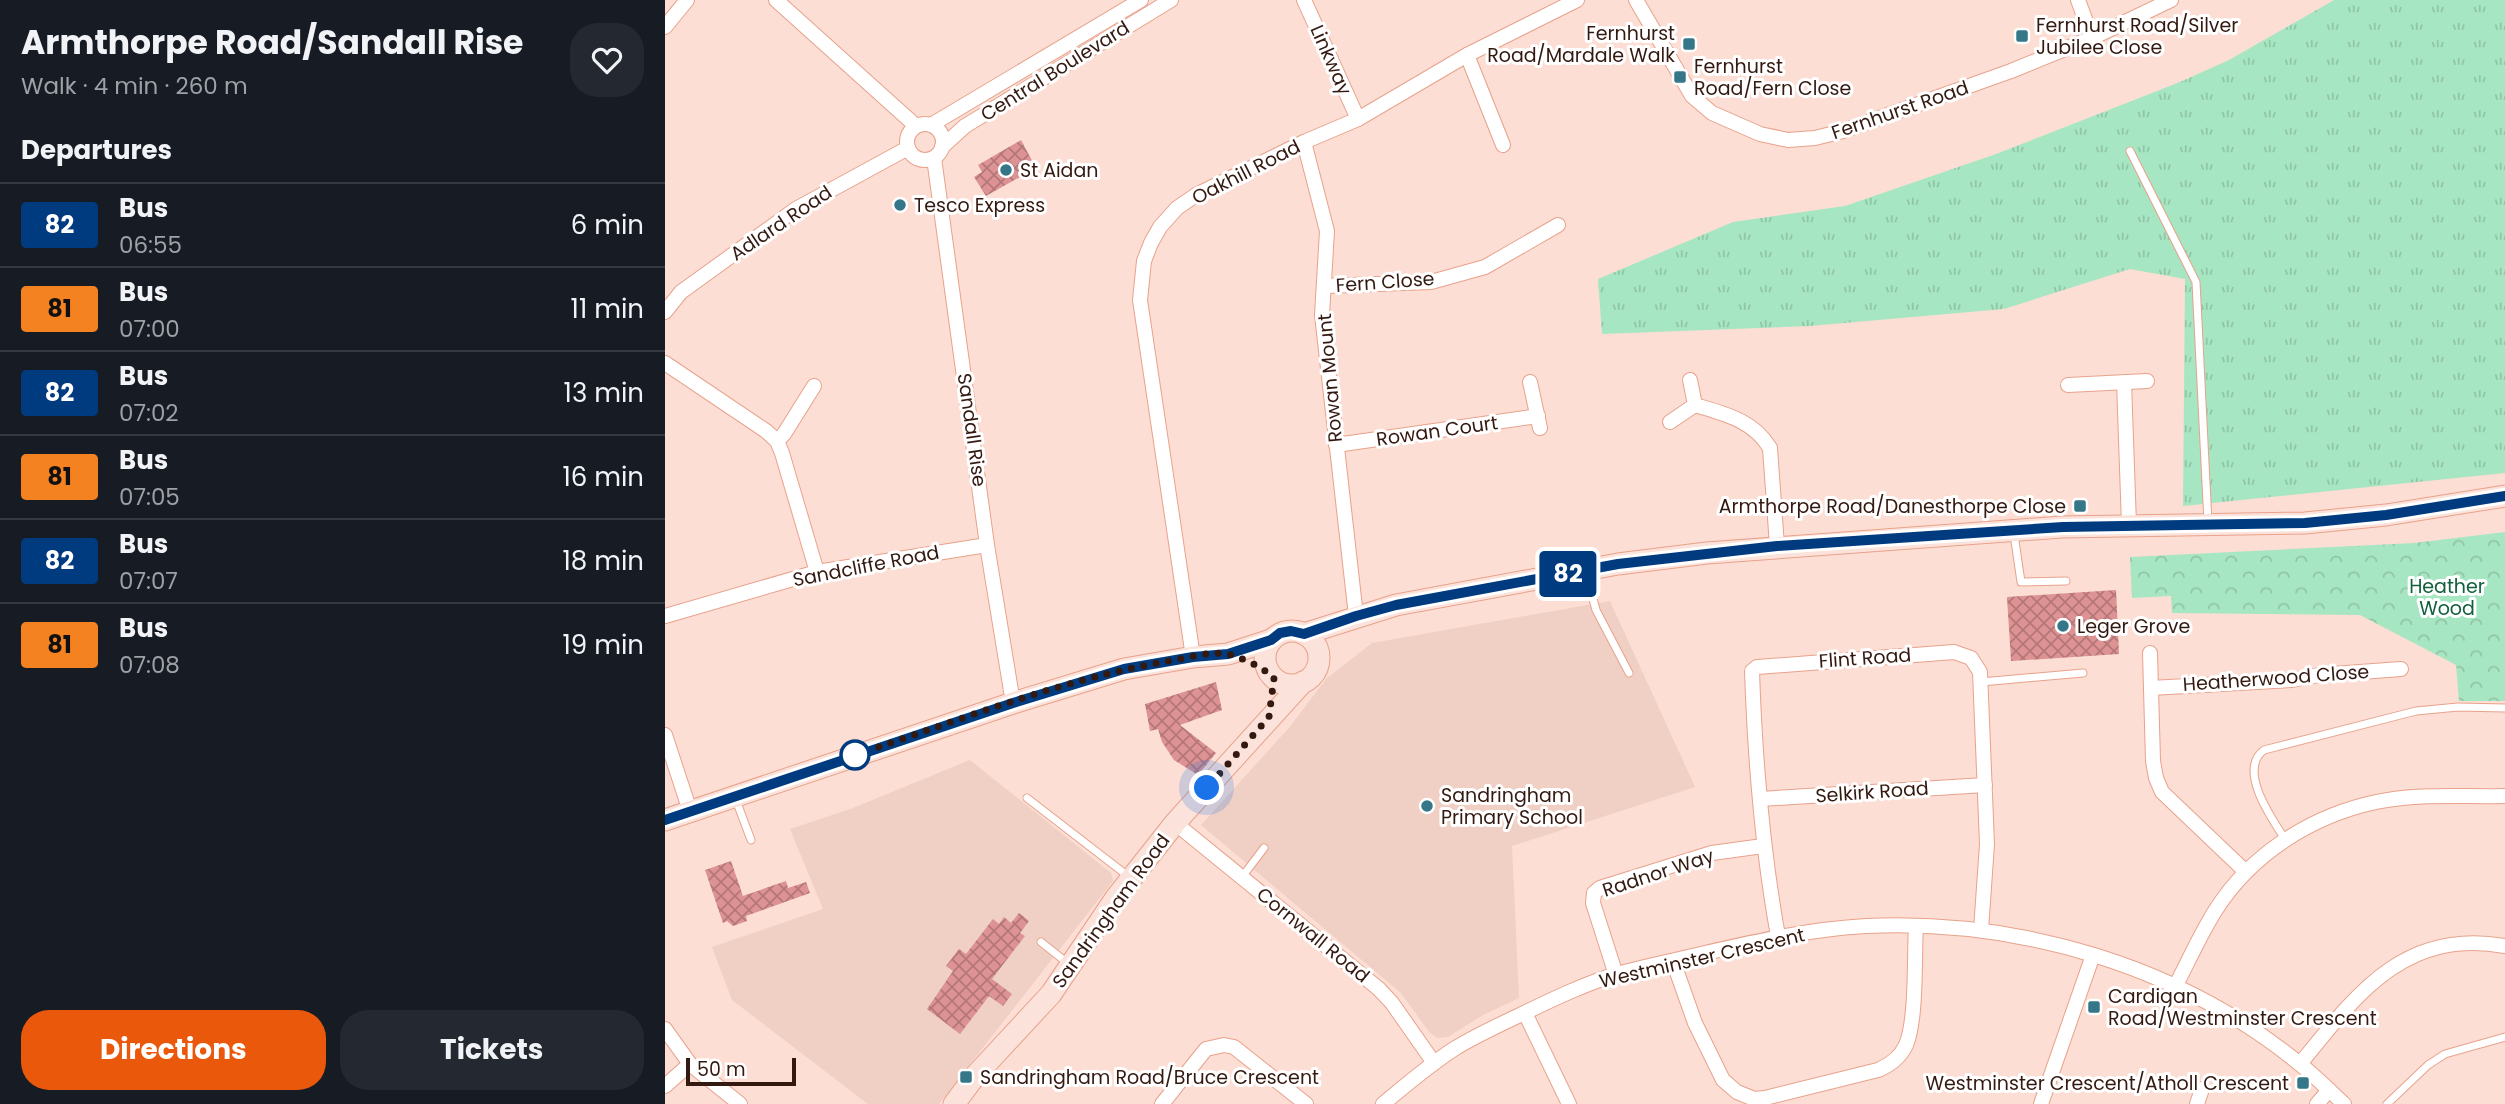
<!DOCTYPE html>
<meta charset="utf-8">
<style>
:root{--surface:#171b24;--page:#242831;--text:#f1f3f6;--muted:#9ea1a6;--line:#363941;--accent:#ea580c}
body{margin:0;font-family:Poppins,sans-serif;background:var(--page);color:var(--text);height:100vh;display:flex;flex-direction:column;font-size:26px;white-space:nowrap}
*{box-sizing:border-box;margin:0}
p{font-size:23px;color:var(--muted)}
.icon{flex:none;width:38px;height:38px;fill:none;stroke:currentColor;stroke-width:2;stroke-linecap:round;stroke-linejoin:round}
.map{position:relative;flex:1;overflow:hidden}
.panel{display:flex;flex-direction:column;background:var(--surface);width:665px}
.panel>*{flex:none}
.badge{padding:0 14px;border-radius:5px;font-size:24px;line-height:46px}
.scale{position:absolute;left:21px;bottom:18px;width:110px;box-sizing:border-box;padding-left:7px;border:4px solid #331910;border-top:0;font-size:19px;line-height:24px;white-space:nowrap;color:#331910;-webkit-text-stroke:5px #fff;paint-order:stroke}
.you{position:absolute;width:35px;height:35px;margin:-18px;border:5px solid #fff;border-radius:50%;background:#1a73e8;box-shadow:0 0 0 10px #1a73e833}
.map>.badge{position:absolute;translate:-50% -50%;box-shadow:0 0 0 4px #fff}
h2{padding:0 21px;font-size:26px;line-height:63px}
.round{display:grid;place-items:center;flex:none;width:74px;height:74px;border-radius:28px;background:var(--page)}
.overview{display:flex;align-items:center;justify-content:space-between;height:119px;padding:0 21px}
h1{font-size:33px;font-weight:700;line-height:52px}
.action{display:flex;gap:14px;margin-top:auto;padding:14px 21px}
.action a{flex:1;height:80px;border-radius:28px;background:var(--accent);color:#fff;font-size:28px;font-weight:700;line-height:80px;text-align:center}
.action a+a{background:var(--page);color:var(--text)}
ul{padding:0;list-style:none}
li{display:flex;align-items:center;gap:21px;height:84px;padding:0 21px;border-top:2px solid var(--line)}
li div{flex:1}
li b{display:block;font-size:26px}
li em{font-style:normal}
li .badge{min-width:77px;font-weight:700;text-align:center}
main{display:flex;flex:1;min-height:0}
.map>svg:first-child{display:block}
.built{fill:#f0cfc4}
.grass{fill:url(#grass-tufts)}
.forest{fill:url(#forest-crowns)}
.building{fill:url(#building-cross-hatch)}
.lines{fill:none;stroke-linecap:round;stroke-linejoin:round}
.lane-casing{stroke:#e8a28b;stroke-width:9}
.street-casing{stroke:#e8a28b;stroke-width:16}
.secondary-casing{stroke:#e8a28b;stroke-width:23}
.lane{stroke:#fff;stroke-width:7}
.street{stroke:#fff;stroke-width:14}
.secondary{stroke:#fbe2da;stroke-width:21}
.line-casing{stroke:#fff;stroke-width:16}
.line{stroke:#003b80;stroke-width:10}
.walk{stroke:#331910;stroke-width:7;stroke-dasharray:0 12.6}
.poi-dot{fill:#357688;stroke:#fff;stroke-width:2.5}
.stop-dot{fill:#fff;stroke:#003b80;stroke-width:3.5}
.labels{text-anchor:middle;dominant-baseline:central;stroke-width:6;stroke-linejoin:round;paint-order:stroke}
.poi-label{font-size:19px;fill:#331910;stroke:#fff;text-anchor:start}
.street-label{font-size:19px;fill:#331910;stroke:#fff}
.park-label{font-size:19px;fill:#12603d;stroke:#fff}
</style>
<main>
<section class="panel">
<div class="overview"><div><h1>Armthorpe Road/Sandall Rise</h1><p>Walk · 4 min · 260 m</p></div><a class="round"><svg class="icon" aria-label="heart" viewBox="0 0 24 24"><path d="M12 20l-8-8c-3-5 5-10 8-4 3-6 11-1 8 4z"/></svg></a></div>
<h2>Departures</h2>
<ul>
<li><span class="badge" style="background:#003b80;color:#fff">82</span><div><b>Bus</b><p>06:55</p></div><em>6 min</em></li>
<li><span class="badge" style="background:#f58220;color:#111">81</span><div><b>Bus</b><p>07:00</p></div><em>11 min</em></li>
<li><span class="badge" style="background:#003b80;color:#fff">82</span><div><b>Bus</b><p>07:02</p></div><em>13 min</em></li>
<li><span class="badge" style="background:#f58220;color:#111">81</span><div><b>Bus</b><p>07:05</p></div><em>16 min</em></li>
<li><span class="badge" style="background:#003b80;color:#fff">82</span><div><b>Bus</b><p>07:07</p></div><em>18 min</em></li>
<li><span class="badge" style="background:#f58220;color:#111">81</span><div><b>Bus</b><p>07:08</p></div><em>19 min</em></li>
</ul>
<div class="action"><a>Directions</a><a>Tickets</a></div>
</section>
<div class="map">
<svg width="1840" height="1104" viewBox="0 0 1840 1104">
<defs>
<pattern id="grass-tufts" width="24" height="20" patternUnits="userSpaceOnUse" patternTransform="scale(1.75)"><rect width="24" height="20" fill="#a7e6c2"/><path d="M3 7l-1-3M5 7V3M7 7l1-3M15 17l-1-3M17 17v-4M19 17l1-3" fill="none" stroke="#90c5a6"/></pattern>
<pattern id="forest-crowns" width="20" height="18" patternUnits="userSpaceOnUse" patternTransform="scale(1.75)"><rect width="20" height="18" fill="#a7e6c2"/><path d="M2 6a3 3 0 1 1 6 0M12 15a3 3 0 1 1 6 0" fill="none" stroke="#90c5a6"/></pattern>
<pattern id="building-cross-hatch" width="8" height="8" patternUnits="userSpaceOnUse" patternTransform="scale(1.75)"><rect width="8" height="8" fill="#dd9293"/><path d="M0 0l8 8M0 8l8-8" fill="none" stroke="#b47677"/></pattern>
</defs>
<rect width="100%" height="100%" fill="#fcded4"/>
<g class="built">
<polygon points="945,601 1030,787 847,846 854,998 818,1015 783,1037 773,1038 765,1033 736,993 536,825 623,729 662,678 707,643"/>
<polygon points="305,760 446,873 448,881 274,1104 203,1104 67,1000 47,947 158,909 125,829 188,808"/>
</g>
<polygon class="grass" points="1669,0 1840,0 1840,473 1518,506 1520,279 1465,269 1339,309 1145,326 937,334 933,279 1068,222 1180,206 1331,154 1515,82 1564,60"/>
<polygon class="forest" points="1840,532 1840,701 1794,701 1791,665 1695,615 1507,613 1506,596 1467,598 1465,557 1749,543"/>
<g class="building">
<polygon points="356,140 371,168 321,196 309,177 317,172 313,165"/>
<polygon points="1451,590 1454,654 1346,661 1342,597"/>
<polygon points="551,682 557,710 515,725 551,753 533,775 509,760 497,742 493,729 485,731 480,704"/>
<polygon points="66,861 78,896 121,881 123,888 141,882 145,893 81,916 82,921 68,926 62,921 58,923 40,870"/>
<polygon points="354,913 364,921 355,933 360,936 327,979 347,994 338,1006 324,996 295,1034 262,1009 288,971 281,966 294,949 301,954 328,919 334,924 339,917 346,923"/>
</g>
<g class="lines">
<defs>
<g id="lane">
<polyline points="1465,151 1531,282 1543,523"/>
<polyline points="1349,534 1356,582 1401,581"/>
<polyline points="921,572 931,610 964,673"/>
<polyline points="1316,682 1418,673"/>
<polyline points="362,798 463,876"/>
<polyline points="71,800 86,840"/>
<path d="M1620,839C1607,819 1572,770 1599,750L1751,711L1793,707L1840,708"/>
<polyline points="577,877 599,848"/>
<polyline points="376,942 405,965"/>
<polyline points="1722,1104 1763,1065 1780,1054 1840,1037"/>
</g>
<g id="street">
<polyline points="111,0 251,126"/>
<polyline points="639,0 693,119"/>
<polyline points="971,0 1027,96 1047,113 1095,134 1123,140 1150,138 1178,131 1346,71 1427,38 1506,0"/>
<polyline points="1413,0 1427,38"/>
<polyline points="0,27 22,0"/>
<polyline points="802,55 838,145"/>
<circle cx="260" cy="142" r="18"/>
<polyline points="266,125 476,0"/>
<polyline points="639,142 662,231 657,315 691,616"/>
<polyline points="277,147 300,126 506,0"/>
<polyline points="269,158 322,545 348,703"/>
<polyline points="660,286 766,282 820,267 893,225"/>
<polyline points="0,312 16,292 131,209 243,148"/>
<polyline points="0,363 101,431 112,441 117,453 152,572"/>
<polyline points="865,382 875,428"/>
<polyline points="1459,382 1464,525"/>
<polyline points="1403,385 1482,381"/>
<path d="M1030,405C1060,414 1088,420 1105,448L1112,546"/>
<polyline points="1005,422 1030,405 1025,380"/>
<polyline points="112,441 119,434 149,386"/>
<polyline points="671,445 873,416"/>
<polyline points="0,616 152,572 322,545"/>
<polyline points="1485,653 1488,761 1491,778 1497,792 1581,872"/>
<polyline points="528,657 475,300 479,261 486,243 495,227 512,208 531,195 639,142 693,119 802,55 912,0"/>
<polyline points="1486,688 1627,680 1654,675 1736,669"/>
<polyline points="0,735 25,811"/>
<polyline points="1095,799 1320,785"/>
<polyline points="510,823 714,989 727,1003 769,1063"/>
<path d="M1113,936C1097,848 1090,760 1087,671L1092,667L1289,652L1306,658L1315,672L1322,844L1316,930"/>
<path d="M1008,961L1030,1023L1058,1080L1072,1092L1089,1099L1100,1098L1213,1070C1225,1065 1235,1058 1241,1045C1252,1019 1249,956 1251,926"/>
<polyline points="951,975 928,903 929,893 935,888 1047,853 1098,846"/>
<path d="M1510,987C1523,962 1535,935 1550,911C1586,854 1646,816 1711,802C1753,793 1798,797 1840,796"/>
<polyline points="860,1013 904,1104"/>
<polyline points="0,1029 25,1064 75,1104"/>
<path d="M1635,1064C1691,995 1739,928 1840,946"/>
<polyline points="0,1086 25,1064"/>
<polyline points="497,1104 541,1049 559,1045 569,1047 641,1104"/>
<path d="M718,1104C741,1085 764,1065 789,1049C810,1036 832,1026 855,1015C886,1000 919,984 952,974C981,966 1011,960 1040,953C1093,941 1146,929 1201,926C1355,919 1516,966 1636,1065C1651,1077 1665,1091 1679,1104"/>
<polyline points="1376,1104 1428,955"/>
<polyline points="1532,1104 1537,1089"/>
<polyline points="1652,1104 1664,1090"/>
</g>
<g id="secondary">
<circle cx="627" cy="658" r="27"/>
<polyline points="639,634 731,605 953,564 1042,553 1397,527 1640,523 1721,515 1840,496"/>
<polyline points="0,820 348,703 459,669 528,657 563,654 606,640"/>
<polyline points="289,1104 310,1076 386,994 450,899 510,823 638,682"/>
</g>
</defs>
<use href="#lane" class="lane-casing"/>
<use href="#street" class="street-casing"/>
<use href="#secondary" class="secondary-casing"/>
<use href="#lane" class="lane"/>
<use href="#street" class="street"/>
<use href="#secondary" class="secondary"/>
</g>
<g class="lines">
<defs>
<polyline id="line" points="0,820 348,703 459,669 528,657 563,654 606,640 615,633 626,631 639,634 691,616 731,605 953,564 1112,546 1398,527 1640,523 1721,515 1840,496"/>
</defs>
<use href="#line" class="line-casing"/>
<use href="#line" class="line"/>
<path class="walk" d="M190,755C293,721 397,679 504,661C522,658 544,651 562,654C575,656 602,670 609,678L604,717L542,788"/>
</g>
<g class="poi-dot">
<rect x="1350" y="29" width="14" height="14" rx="3.5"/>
<rect x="1017" y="37" width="14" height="14" rx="3.5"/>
<rect x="1008" y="70" width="14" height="14" rx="3.5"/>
<circle cx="341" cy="170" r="7"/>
<circle cx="235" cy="205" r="7"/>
<rect x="1408" y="499" width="14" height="14" rx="3.5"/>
<circle cx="1398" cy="626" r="7"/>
<circle cx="762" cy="806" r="7"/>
<rect x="1422" y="1000" width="14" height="14" rx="3.5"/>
<rect x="294" y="1070" width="14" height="14" rx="3.5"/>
<rect x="1631" y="1076" width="14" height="14" rx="3.5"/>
</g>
<circle class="stop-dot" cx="190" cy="755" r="14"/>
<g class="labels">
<g class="poi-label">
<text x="1371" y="25">Fernhurst Road/Silver<tspan x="1371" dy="22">Jubilee Close</tspan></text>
<text x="1010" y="33" text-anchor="end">Fernhurst<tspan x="1010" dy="22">Road/Mardale Walk</tspan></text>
<text x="1029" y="66">Fernhurst<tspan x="1029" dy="22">Road/Fern Close</tspan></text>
<text x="355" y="170">St Aidan</text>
<text x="249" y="205">Tesco Express</text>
<text x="1401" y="506" text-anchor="end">Armthorpe Road/Danesthorpe Close</text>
<text x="1412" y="626">Leger Grove</text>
<text x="776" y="795">Sandringham<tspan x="776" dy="22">Primary School</tspan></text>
<text x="1443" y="996">Cardigan<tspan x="1443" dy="22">Road/Westminster Crescent</tspan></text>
<text x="315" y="1077">Sandringham Road/Bruce Crescent</text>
<text x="1624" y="1083" text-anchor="end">Westminster Crescent/Atholl Crescent</text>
</g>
<g class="street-label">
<text transform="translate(666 60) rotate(66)">Linkway</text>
<text transform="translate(390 71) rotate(-32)">Central Boulevard</text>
<text transform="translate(1235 110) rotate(-19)">Fernhurst Road</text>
<text transform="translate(581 172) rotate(-27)">Oakhill Road</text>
<text transform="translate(116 223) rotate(-34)">Adlard Road</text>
<text transform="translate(720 282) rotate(-4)">Fern Close</text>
<text transform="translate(665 378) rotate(-95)">Rowan Mount</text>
<text transform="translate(307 430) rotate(82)">Sandall Rise</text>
<text transform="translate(772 431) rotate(-8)">Rowan Court</text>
<text transform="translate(201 566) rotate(-11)">Sandcliffe Road</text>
<text transform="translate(1200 658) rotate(-4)">Flint Road</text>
<text transform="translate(1611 678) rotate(-4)">Heatherwood Close</text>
<text transform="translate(1207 792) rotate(-4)">Selkirk Road</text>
<text transform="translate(993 873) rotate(-18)">Radnor Way</text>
<text transform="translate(446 911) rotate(-54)">Sandringham Road</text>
<text transform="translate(648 935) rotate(39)">Cornwall Road</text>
<text transform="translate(1037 958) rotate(-13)">Westminster Crescent</text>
</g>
<g class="park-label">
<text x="1782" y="586">Heather<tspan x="1782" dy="22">Wood</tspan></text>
</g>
</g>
</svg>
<div class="scale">50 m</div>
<div class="you" style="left:542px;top:788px"></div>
<b class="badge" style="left:903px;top:574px;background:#003b80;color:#fff">82</b>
</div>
</main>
